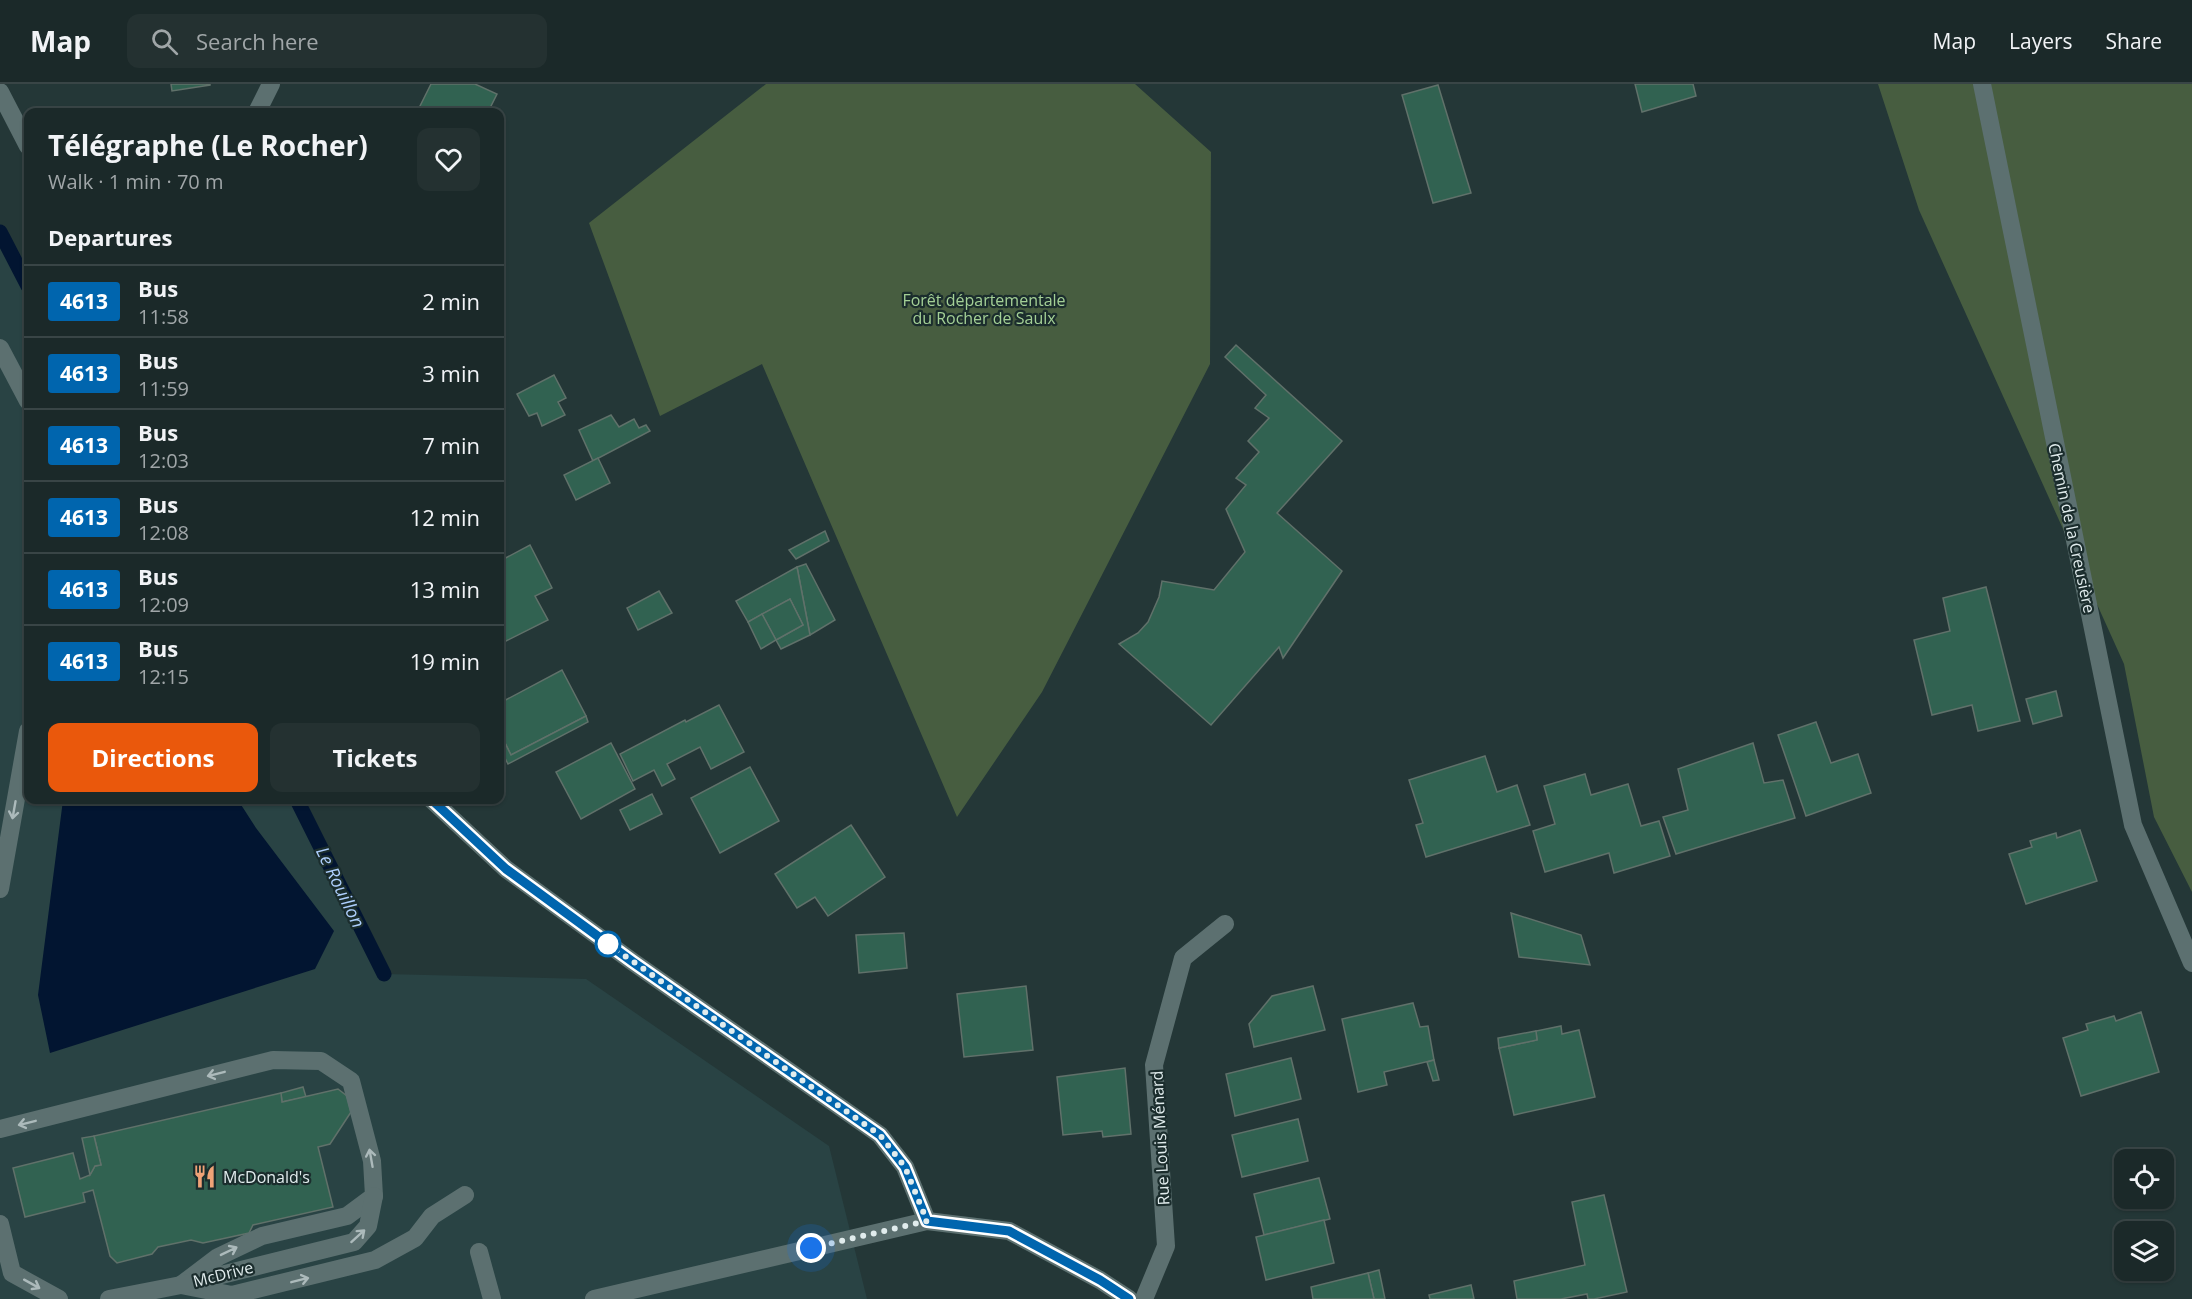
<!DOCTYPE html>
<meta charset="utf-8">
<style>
:root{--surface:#1b2929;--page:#243131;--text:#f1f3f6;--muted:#a0a6a8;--line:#394546;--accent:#ea580c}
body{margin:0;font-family:"Open Sans",sans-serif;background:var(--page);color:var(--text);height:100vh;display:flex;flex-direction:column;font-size:22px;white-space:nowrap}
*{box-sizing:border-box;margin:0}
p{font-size:20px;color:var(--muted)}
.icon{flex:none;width:33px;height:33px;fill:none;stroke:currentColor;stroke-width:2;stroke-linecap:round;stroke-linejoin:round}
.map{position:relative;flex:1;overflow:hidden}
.side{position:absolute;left:24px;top:24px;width:480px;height:696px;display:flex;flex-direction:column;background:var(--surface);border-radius:12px;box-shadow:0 2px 4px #0004,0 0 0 2px var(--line)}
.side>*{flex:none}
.badge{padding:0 12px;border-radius:4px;font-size:21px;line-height:39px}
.fabs{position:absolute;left:2114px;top:1065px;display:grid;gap:12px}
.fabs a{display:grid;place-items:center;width:60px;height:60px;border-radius:12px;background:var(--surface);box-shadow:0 2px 4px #0004,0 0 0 2px var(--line);font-size:30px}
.you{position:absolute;width:30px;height:30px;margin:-15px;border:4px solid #fff;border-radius:50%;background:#1a73e8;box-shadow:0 0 0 9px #1a73e833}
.map>.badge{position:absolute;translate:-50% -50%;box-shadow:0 0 0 3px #fff}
h2{padding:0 24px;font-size:22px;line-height:54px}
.round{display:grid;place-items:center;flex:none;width:63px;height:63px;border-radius:12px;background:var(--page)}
.headline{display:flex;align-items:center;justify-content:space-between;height:102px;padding:0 24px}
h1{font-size:28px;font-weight:700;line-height:45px}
.cta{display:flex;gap:12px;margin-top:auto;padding:12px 24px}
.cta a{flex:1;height:69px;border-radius:12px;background:var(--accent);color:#fff;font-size:24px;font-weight:700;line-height:69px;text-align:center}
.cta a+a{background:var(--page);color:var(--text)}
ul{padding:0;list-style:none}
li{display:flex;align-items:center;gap:18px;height:72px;padding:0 24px;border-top:2px solid var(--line)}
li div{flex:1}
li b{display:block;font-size:22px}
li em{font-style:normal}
li .badge{min-width:66px;font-weight:700;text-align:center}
header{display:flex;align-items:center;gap:36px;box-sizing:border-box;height:84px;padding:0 30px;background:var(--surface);border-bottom:2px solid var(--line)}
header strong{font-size:28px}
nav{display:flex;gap:33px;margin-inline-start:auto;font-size:21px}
.search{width:420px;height:54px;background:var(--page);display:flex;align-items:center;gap:15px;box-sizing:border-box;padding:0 21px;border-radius:12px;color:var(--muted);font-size:22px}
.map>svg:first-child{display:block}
.built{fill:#294344}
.green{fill:#475d40}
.water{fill:#021531}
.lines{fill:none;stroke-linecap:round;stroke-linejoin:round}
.stream{stroke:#021531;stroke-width:15}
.building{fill:#316251;stroke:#60716a;stroke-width:1.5}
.minor{stroke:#5c7070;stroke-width:18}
.oneway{stroke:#acbabb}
.line-casing{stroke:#fff;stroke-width:14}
.line{stroke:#0065ae;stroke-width:9}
.walk{stroke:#e1eced;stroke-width:6;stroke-dasharray:0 10.8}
.stop-dot{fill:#fff;stroke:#0065ae;stroke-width:3}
.labels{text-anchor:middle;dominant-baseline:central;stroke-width:4.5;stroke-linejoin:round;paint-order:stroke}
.park-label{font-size:16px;fill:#a4d096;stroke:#1b2d2d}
.street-label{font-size:16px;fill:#e1eced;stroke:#1b2d2d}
.poi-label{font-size:16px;fill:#e1eced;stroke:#1b2d2d;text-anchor:start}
.water-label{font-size:18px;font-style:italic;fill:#aecffd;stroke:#1b2d2d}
</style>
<header>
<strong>Map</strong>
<div class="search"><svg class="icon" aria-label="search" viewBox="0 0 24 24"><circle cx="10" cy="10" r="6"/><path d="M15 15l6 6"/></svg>Search here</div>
<nav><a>Map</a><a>Layers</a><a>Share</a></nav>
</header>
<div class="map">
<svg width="2192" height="1215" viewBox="0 0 2192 1215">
<rect width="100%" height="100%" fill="#243737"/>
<polygon class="built" points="0,148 28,202 28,716 297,716 384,890 586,895 829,1062 867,1215 0,1215"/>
<g class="green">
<polygon points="766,0 1135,0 1211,68 1210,280 1042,608 957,733 762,280 660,332 589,139"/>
<polygon points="1878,0 2192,0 2192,808 2154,733 2124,580 1919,126"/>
</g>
<polygon class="water" points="63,716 238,716 256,744 334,847 315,885 50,969 38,911"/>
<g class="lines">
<g class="stream">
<polyline points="0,148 28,202"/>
<polyline points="297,716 384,890"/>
</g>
</g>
<g class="building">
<polygon points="171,0 210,0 210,1 172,7"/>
<polygon points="431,0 475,0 497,10 488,28 417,28"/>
<polygon points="1635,0 1693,0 1696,12 1642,28"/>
<polygon points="1438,1 1471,109 1433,119 1402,11"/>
<polygon points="1236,261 1342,357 1277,429 1342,487 1283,574 1279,563 1211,641 1119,560 1138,549 1148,538 1159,513 1162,497 1214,506 1245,468 1226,425 1246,401 1236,394 1259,368 1248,357 1269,334 1255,324 1266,311 1225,273"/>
<polygon points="554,291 566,314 558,318 565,331 542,342 537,329 529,332 517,310"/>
<polygon points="611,331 619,343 634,335 639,344 646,341 650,347 593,377 579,346"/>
<polygon points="598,374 610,399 576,416 564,391"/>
<polygon points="825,447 829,457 796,475 789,466"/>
<polygon points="530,461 552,504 535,512 548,536 500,560 500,477"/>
<polygon points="806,480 835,536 810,551 797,483"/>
<polygon points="797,483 810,551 781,565 776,556 803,541 790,515 748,538 736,517"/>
<polygon points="1986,503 2020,637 1978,647 1972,621 1932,631 1914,556 1950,547 1943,514"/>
<polygon points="659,507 672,529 638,546 627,524"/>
<polygon points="790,515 803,541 776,556 762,530"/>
<polygon points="762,530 776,556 761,565 748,538"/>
<polygon points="562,586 586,632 511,671 500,649 500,619"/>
<polygon points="2056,607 2062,632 2033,640 2026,615"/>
<polygon points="719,621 744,668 711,685 700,663 667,680 675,695 662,702 654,686 633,697 620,670 685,636 686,638"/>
<polygon points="586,632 588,638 508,680 500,664 500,649 511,671"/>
<polygon points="1816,638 1831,679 1858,670 1871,709 1806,732 1778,651"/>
<polygon points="611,659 635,705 581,735 556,688"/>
<polygon points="1753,659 1764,699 1783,696 1795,734 1676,770 1663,733 1688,726 1678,685"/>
<polygon points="1485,672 1497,708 1517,701 1530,741 1426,773 1416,741 1423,739 1409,696"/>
<polygon points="750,683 779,737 720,769 691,714"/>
<polygon points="1585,690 1591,711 1628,700 1641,742 1659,737 1670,772 1614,789 1609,769 1545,788 1533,747 1555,740 1544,702"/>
<polygon points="652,710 662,730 630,746 620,726"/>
<polygon points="851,741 885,793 828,832 815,813 797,824 775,790"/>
<polygon points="2080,746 2097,797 2026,820 2009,770 2032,763 2030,757 2056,749 2057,754"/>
<polygon points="1511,829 1581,851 1590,881 1519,873"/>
<polygon points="904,849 907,884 859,889 856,851"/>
<polygon points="1026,902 1033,966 964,973 957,910"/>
<polygon points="1313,902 1325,946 1254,963 1249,940 1272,912"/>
<polygon points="1413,919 1420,943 1428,942 1434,976 1384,988 1387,1001 1358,1008 1342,935"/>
<polygon points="2141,928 2159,988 2081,1012 2063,954 2088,946 2086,940 2114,932 2116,937"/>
<polygon points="1561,942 1562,950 1579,946 1595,1013 1514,1031 1499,964 1537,956 1536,947"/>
<polygon points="1536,947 1537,956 1499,964 1498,954"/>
<polygon points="1291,974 1301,1015 1235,1032 1226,990"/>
<polygon points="1434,976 1439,996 1433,997 1427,978"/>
<polygon points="1125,984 1131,1050 1103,1053 1102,1047 1063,1051 1057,993"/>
<polygon points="303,1003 306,1013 282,1018 281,1009"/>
<polygon points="338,1005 347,1012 351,1028 330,1060 318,1063 333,1123 253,1141 249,1149 203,1159 191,1156 158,1163 152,1170 117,1179 110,1172 93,1106 83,1109 85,1118 25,1133 13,1084 73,1069 80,1095 90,1091 95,1082 101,1081 94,1052 281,1009 282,1018"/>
<polygon points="1298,1035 1308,1077 1242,1093 1232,1051"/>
<polygon points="94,1052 101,1081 95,1082 90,1091 82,1054"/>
<polygon points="1319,1094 1330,1135 1264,1151 1254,1110"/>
<polygon points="1604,1111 1627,1208 1594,1215 1588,1215 1587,1210 1561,1215 1517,1215 1514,1197 1585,1181 1572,1118"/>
<polygon points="1324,1136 1334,1179 1266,1196 1256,1153"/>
<polygon points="1379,1186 1385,1215 1374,1215 1368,1189"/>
<polygon points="1368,1189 1374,1215 1313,1215 1311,1203"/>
<polygon points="1471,1201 1474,1215 1430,1215 1429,1211"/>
</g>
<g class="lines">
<g class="minor">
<polyline points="1982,0 2133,741 2192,879"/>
<polyline points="0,8 28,62"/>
<polyline points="257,28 271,0"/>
<polyline points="0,264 28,317"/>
<polyline points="432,716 506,785 633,878 880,1051 905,1083 927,1137"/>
<polyline points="0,805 28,647"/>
<polyline points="0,1045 273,976 321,977 351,997 372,1077 374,1112 347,1132 262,1152 218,1173 181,1201"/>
<polyline points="0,1140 12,1189 59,1215"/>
<polyline points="479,1168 492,1215"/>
<polyline points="181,1201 232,1211 375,1176 415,1154 432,1132 465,1111"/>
<polyline points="109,1215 181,1201 354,1158 368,1142 374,1112"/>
<polyline points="594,1215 927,1137 1009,1147 1100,1196 1129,1215"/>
<polyline points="1144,1215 1166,1162 1154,981 1183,874 1225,840"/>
</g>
</g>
<defs><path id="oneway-shaft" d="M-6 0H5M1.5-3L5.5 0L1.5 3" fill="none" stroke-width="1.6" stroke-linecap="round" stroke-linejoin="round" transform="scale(1.5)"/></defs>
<g class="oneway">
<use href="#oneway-shaft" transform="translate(14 726) rotate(100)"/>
<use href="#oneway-shaft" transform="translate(216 990) rotate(166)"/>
<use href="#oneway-shaft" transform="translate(27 1039) rotate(166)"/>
<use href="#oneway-shaft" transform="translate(371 1074) rotate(-100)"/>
<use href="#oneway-shaft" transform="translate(358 1152) rotate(-42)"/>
<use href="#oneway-shaft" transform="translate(229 1167) rotate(-26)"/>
<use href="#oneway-shaft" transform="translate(300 1196) rotate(-14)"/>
<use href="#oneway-shaft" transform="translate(32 1200) rotate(29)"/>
</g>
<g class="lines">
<defs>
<polyline id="line" points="432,716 506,785 633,878 880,1051 905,1083 927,1137 1009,1147 1100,1196 1129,1215"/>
</defs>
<use href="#line" class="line-casing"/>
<use href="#line" class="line"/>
<polyline class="walk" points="608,860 880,1051 905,1083 927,1137 811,1164"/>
</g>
<defs>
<symbol id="restaurant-bare" viewBox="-9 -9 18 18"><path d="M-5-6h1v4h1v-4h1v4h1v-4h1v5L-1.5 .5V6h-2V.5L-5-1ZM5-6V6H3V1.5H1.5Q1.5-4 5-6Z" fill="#efa377" stroke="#1b2d2d" stroke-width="2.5" paint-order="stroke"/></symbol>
</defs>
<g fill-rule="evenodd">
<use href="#restaurant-bare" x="188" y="1076" width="33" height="33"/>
</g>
<circle class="stop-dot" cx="608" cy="860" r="12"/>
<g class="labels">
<g class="park-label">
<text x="984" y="216">Forêt départementale<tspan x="984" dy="18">du Rocher de Saulx</tspan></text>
</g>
<g class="street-label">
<text transform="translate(2072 444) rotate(78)">Chemin de la Creusière</text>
<text transform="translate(1160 1054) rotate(-93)">Rue Louis Ménard</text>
<text transform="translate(223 1190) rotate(-14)">McDrive</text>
</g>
<g class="poi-label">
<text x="223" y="1093">McDonald's</text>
</g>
<g class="water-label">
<text transform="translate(341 803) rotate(64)">Le Rouillon</text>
</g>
</g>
</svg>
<div class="fabs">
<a><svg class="icon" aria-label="locate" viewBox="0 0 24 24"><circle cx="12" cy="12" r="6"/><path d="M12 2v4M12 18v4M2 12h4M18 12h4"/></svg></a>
<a><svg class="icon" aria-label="layers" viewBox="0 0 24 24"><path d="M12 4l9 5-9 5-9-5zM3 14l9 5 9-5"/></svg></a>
</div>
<div class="you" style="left:811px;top:1164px"></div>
<section class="side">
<div class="headline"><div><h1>Télégraphe (Le Rocher)</h1><p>Walk · 1 min · 70 m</p></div><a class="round"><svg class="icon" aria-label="heart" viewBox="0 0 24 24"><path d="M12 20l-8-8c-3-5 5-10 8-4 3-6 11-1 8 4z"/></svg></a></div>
<h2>Departures</h2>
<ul>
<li><span class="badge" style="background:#0065ae;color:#fff">4613</span><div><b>Bus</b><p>11:58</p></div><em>2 min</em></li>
<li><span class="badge" style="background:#0065ae;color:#fff">4613</span><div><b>Bus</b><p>11:59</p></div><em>3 min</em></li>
<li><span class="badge" style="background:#0065ae;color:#fff">4613</span><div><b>Bus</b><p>12:03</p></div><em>7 min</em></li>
<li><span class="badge" style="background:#0065ae;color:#fff">4613</span><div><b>Bus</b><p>12:08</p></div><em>12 min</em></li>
<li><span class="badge" style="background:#0065ae;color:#fff">4613</span><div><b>Bus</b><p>12:09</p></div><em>13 min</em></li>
<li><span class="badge" style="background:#0065ae;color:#fff">4613</span><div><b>Bus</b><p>12:15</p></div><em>19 min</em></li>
</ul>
<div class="cta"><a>Directions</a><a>Tickets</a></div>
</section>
</div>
